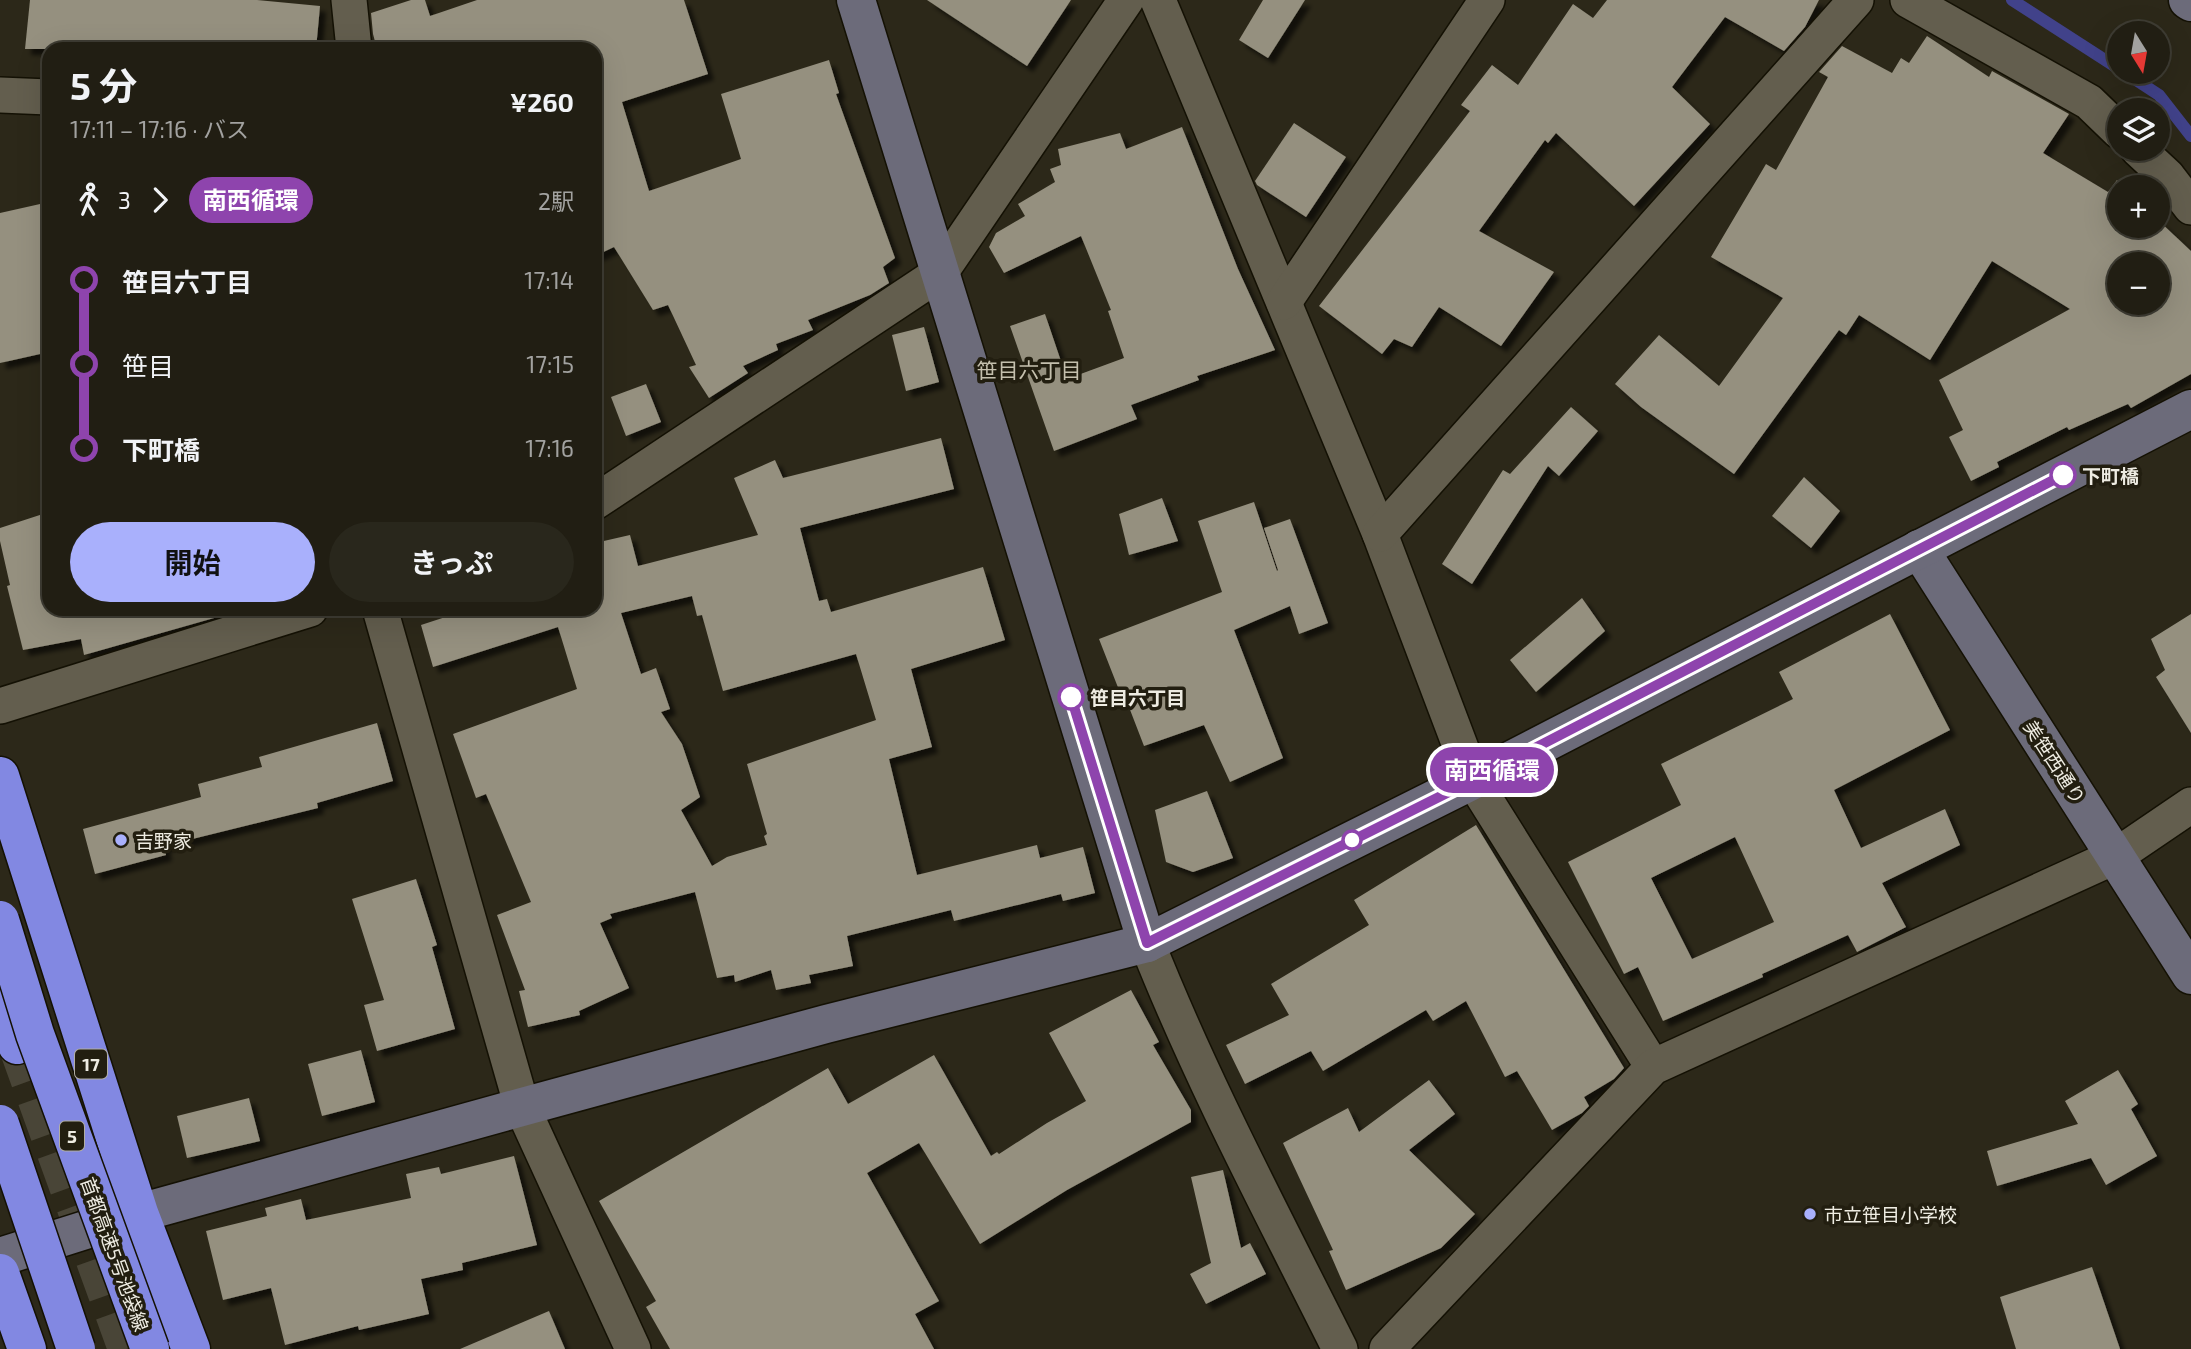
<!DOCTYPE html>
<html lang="ja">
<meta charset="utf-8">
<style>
:root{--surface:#211e13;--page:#29271c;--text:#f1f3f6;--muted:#a2a2a0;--line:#3e3c33;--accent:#a9b0fc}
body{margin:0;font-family:"Exo 2","Noto Sans JP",sans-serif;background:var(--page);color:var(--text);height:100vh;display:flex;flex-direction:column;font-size:26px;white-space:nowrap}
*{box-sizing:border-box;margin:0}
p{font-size:23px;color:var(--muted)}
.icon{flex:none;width:38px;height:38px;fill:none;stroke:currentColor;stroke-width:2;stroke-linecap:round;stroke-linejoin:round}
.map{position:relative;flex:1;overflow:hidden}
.details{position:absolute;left:42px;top:42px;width:560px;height:574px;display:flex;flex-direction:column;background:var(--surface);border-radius:21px;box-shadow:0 7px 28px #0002,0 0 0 2px var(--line)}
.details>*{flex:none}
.badge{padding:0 14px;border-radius:23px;font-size:24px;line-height:46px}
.needle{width:46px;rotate:169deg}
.buttons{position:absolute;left:2107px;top:21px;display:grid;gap:14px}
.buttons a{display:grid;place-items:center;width:63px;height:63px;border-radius:50%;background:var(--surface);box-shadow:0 7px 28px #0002,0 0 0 2px var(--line);font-size:35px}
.map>.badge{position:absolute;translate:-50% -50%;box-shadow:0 0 0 4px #fff}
.legs{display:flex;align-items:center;gap:10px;height:77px;padding:0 28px;font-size:23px}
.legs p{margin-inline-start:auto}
.summary{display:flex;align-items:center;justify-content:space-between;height:119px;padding:0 28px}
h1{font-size:38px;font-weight:700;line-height:52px}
.cta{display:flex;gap:14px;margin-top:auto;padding:14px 28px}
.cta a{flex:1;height:80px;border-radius:42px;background:var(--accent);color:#111;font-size:28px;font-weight:700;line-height:80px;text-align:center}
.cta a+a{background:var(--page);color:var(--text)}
ul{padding:0 28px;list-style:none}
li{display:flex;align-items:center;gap:24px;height:84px;font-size:26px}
li i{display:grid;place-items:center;width:10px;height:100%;margin:0 9px;background:currentColor}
li i::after{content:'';width:18px;height:18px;margin:-9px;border:5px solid;border-radius:50%;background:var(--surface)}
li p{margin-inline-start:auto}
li:first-child i{background:linear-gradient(#0000 50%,currentColor 0)}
li:last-child i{background:linear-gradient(currentColor 50%,#0000 0)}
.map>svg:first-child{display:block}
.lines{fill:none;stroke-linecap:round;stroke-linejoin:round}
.stream{stroke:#41428a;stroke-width:12}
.building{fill:#95907f;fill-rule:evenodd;filter:url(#shadow)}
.highway-tunnel{stroke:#494537;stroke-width:38;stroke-dasharray:38 19;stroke-linecap:butt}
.street-casing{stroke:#141104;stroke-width:38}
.secondary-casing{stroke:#141104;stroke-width:41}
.highway-casing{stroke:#141104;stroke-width:41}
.street{stroke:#635e4e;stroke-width:35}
.secondary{stroke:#6c6b7a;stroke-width:38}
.highway{stroke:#8288e2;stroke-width:38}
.highway-bridge-casing{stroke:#141104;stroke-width:41;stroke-linecap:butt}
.highway-bridge{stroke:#8288e2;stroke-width:38}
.line-1-casing{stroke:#fff;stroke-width:16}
.line-1{stroke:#8e44ad;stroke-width:10}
.stop-1-dot{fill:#fff;stroke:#8e44ad;stroke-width:3.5}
.poi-dot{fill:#a9b0fc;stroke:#221e10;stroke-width:2.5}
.labels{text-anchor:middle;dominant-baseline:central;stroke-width:7;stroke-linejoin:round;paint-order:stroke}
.shield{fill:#221e10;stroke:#b1aea3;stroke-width:2}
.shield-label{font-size:18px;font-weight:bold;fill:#eeece2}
.stop-label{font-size:19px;font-weight:bold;fill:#eeece2;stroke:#221e10;text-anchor:start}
.street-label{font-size:19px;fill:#eeece2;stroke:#221e10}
.poi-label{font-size:19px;fill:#eeece2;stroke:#221e10;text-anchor:start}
.neighbourhood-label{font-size:21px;fill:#c4bfad;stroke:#221e10}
</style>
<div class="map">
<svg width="2191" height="1349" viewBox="0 0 2191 1349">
<defs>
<filter id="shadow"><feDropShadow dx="6" dy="6" stdDeviation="2" flood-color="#0009"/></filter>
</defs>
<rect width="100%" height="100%" fill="#2c2819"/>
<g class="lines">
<g class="stream">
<polyline points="2012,0 2119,69"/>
<polyline points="2124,72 2159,95 2191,136"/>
</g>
</g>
<g class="building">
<polygon points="30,0 257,0 320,6 316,49 25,49"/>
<polygon points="411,0 425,0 430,16 477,0 684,0 708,74 622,102 649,191 741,159 721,94 829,60 839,93 836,94 895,258 883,267 889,283 870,295 808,320 813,330 776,344 778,350 743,366 748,373 709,398 689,367 696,365 668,305 653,310 614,247 595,256 595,49 377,49 373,34 371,13"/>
<polygon points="927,0 1071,0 1027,66"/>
<polygon points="1263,0 1305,0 1268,58 1239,40"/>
<polygon points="1607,0 1819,0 1805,27 1784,51 1725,17 1672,87 1710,124 1634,206 1556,133 1548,143 1545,140 1479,231 1554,272 1501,346 1439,307 1412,347 1394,339 1382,354 1319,306 1470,111 1461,105 1492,65 1518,85 1573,4 1593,18"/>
<path d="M1927,36L1989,77L1992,71L2069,114L2043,153L2108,192L2117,180L2124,187H2119V226H2158V220L2191,251V374L2131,408L2128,404L2069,430L2067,427L1997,462L1999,467L1971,481L1949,437L1963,430L1939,380L2070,309L1992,261L1930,360L1859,315L1846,335L1839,330L1734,474L1641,407L1615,384L1659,335L1719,386L1783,298L1711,257L1766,164L1776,170L1828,77L1819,72L1842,46L1892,73L1901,58L1909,63ZM2119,264H2158V303H2119Z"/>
<polygon points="1294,123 1346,157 1306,217 1257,185 1255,181"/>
<polygon points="1182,127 1238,269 1275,350 1197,376 1199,380 1131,405 1137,419 1054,451 1010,326 1045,314 1067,379 1124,358 1108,311 1111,310 1081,236 1004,273 989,247 996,233 1025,216 1018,204 1055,182 1050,169 1061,165 1058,149 1120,133 1126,149"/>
<polygon points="49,202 49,352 0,363 0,213"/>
<polygon points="924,327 939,382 906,391 892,335"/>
<polygon points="646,384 661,422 626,436 611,397"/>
<polygon points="1571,407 1598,431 1559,476 1548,466 1472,584 1442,564 1503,470 1510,474"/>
<path d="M941,438L954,489L800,528L819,601L827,599L831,612L983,567L1005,640L911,669L932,747L889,759L917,875L1037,845L1040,858L1083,847L1095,893L1063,901L1061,894L954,921L951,910L847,936L853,966L809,975L811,983L776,990L771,970L735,982L734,975L717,978L695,892L610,914L612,918L600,923L629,988L579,1011L580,1015L528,1027L519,991L525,990L497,915L531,902L486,794L476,798L453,734L577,689L558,627L433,667L421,625L470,609H595V543L630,535L638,566L758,535L734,478L775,460L783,478ZM692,596L697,616L702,615L723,691L856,654L876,720L747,764L767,834L764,836L767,845L727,857L712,866L681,810L700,797L682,744L661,712L670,709L656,668L641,674L621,613Z"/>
<polygon points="1804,477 1840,511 1811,548 1772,516"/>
<polygon points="1162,498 1178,541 1129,555 1119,514"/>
<polygon points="1254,502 1277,571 1278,570 1264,528 1290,519 1328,623 1299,634 1290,606 1234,630 1283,758 1230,782 1204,725 1144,746 1122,689 1119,690 1099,639 1222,592 1198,521"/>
<polygon points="49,512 49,609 213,609 214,618 84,655 81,639 23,650 7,586 10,585 0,541 0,528"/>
<polygon points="1582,598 1605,631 1536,692 1510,660"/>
<path d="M1890,614L1950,730L1834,790L1861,848L1945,809L1960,845L1882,883L1906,927L1857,952L1848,935L1762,974L1763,977L1663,1021L1638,967L1624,974L1568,862L1681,805L1661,764L1793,699L1779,672ZM1735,837L1774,922L1692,959L1651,878Z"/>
<polygon points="2191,614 2191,733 2156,677 2165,670 2151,639"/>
<polygon points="377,723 393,781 317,803 318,808 164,846 166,855 95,874 83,829 201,797 198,784 262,767 259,757"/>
<polygon points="1207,791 1233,858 1193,872 1166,862 1155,810"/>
<polygon points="1476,825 1624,1068 1614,1079 1584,1097 1589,1106 1582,1113 1552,1130 1517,1071 1505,1077 1466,1001 1433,1021 1426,1010 1323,1071 1311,1051 1245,1084 1226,1045 1289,1015 1271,984 1369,925 1354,900"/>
<polygon points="416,879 437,945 432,947 455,1029 377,1051 364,1005 384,1000 352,899"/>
<polygon points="1131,990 1159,1042 1153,1045 1191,1110 1191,1122 1067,1190 980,1244 919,1143 867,1173 939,1301 915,1314 934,1349 670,1349 646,1307 656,1301 599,1201 828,1068 848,1104 934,1055 991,1156 997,1152 999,1154 1047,1123 1086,1101 1049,1033"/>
<polygon points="361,1050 375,1102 322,1116 308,1064"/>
<polygon points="2118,1070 2138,1104 2131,1109 2157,1156 2106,1185 2091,1158 1997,1186 1987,1151 2078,1124 2065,1101"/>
<polygon points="1429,1080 1455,1114 1409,1150 1475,1214 1441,1248 1346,1290 1329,1251 1333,1250 1283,1143 1348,1108 1359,1132"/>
<polygon points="249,1098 260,1141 187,1158 177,1116"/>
<polygon points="514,1156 537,1245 462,1263 463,1270 421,1279 429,1314 359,1330 358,1326 285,1345 271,1288 223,1300 206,1231 267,1216 265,1208 301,1199 306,1220 411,1198 406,1174 439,1167 441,1174"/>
<polygon points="1223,1170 1241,1248 1250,1243 1266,1274 1206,1304 1190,1274 1211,1263 1191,1177"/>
<polygon points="2092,1267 2120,1349 2016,1349 2000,1297"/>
<polygon points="549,1311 565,1349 460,1349"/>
</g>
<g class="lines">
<polyline class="highway-tunnel" points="17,1045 127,1349"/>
<defs>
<g id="street">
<polyline points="349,0 354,49"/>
<polyline points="1158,0 1380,534 1473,780 1653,1067"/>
<polyline points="1908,0 2089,102 2119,131"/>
<polyline points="0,95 49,97"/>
<polyline points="2138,149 2167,176 2191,207"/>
<polyline points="1284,302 1487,0"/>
<polyline points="595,502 940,273 1126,0"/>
<polyline points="1380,534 1856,0"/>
<polyline points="380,609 522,1107 633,1349"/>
<polyline points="0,706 310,609"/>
<path d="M1147,943C1202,1082 1273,1215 1340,1349"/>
<polyline points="1387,1349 1653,1067 2116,856 2191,805"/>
</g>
<g id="secondary">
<polyline points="856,0 1147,943"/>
<polyline points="2188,0 2191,2"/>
<polyline points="1919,549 2191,975"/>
<polyline points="0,1257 139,1213 522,1107 826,1024 1147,943 1473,780 2191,409"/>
</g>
<g id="highway">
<polyline points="0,776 139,1213 191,1349"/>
<polyline points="0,990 17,1045"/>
<polyline points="0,1273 27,1349"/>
</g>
</defs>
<use href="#street" class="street-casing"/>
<use href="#secondary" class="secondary-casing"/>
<use href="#highway" class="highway-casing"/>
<use href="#street" class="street"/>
<use href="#secondary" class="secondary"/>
<use href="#highway" class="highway"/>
<defs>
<g id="highway-bridge">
<polyline points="0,920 35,1034 150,1349"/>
<polyline points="0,1124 76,1349"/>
</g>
</defs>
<use href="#highway-bridge" class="highway-bridge-casing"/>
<use href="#highway-bridge" class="highway-bridge"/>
</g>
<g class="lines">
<defs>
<polyline id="line-1" points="1071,697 1147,943 1473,780 2063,475"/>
</defs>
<use href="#line-1" class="line-1-casing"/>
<use href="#line-1" class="line-1"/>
</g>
<g class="stop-1-dot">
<circle cx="2063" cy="475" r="12"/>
<circle cx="1071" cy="697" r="12"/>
<circle cx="1352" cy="840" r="9"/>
</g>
<g class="poi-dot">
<circle cx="121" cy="840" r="7"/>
<circle cx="1810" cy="1214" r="7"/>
</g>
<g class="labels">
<g class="shield">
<rect x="75" y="1049.5" width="32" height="29" rx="5"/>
<rect x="60" y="1121.5" width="24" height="29" rx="5"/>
</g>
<g class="shield-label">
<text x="91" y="1064">17</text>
<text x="72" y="1136">5</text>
</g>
<g class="stop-label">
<text x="2082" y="475">下町橋</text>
<text x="1090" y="697">笹目六丁目</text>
</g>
<g class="street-label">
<text transform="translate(2055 762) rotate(57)">美笹西通り</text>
<text transform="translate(115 1254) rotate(70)">首都高速5号池袋線</text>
</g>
<g class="poi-label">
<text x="135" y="840">吉野家</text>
<text x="1824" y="1214">市立笹目小学校</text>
</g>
<g class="neighbourhood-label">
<text x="1029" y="369">笹目六丁目</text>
</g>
</g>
</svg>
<div class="buttons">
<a><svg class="needle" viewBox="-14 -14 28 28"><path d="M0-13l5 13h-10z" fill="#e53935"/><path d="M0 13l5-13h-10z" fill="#a2a2a0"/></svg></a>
<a><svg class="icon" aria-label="layers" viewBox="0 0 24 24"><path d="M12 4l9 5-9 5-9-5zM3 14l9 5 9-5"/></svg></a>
<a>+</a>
<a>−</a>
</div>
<b class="badge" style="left:1492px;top:770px;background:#8e44ad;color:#fff">南西循環</b>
<section class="details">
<div class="summary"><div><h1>5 分</h1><p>17:11 – 17:16 · バス</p></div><b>¥260</b></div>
<div class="legs"><svg class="icon" aria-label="walk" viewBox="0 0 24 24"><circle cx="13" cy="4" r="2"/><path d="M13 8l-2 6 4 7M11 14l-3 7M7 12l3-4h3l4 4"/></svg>3<svg class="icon" aria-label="forward" viewBox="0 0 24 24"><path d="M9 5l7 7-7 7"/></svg><b class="badge" style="background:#8e44ad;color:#fff">南西循環</b><p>2駅</p></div>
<ul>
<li><i style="color:#8e44ad"></i><b>笹目六丁目</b><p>17:14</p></li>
<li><i style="color:#8e44ad"></i><span>笹目</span><p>17:15</p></li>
<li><i style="color:#8e44ad"></i><b>下町橋</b><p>17:16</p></li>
</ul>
<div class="cta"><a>開始</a><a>きっぷ</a></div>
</section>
</div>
